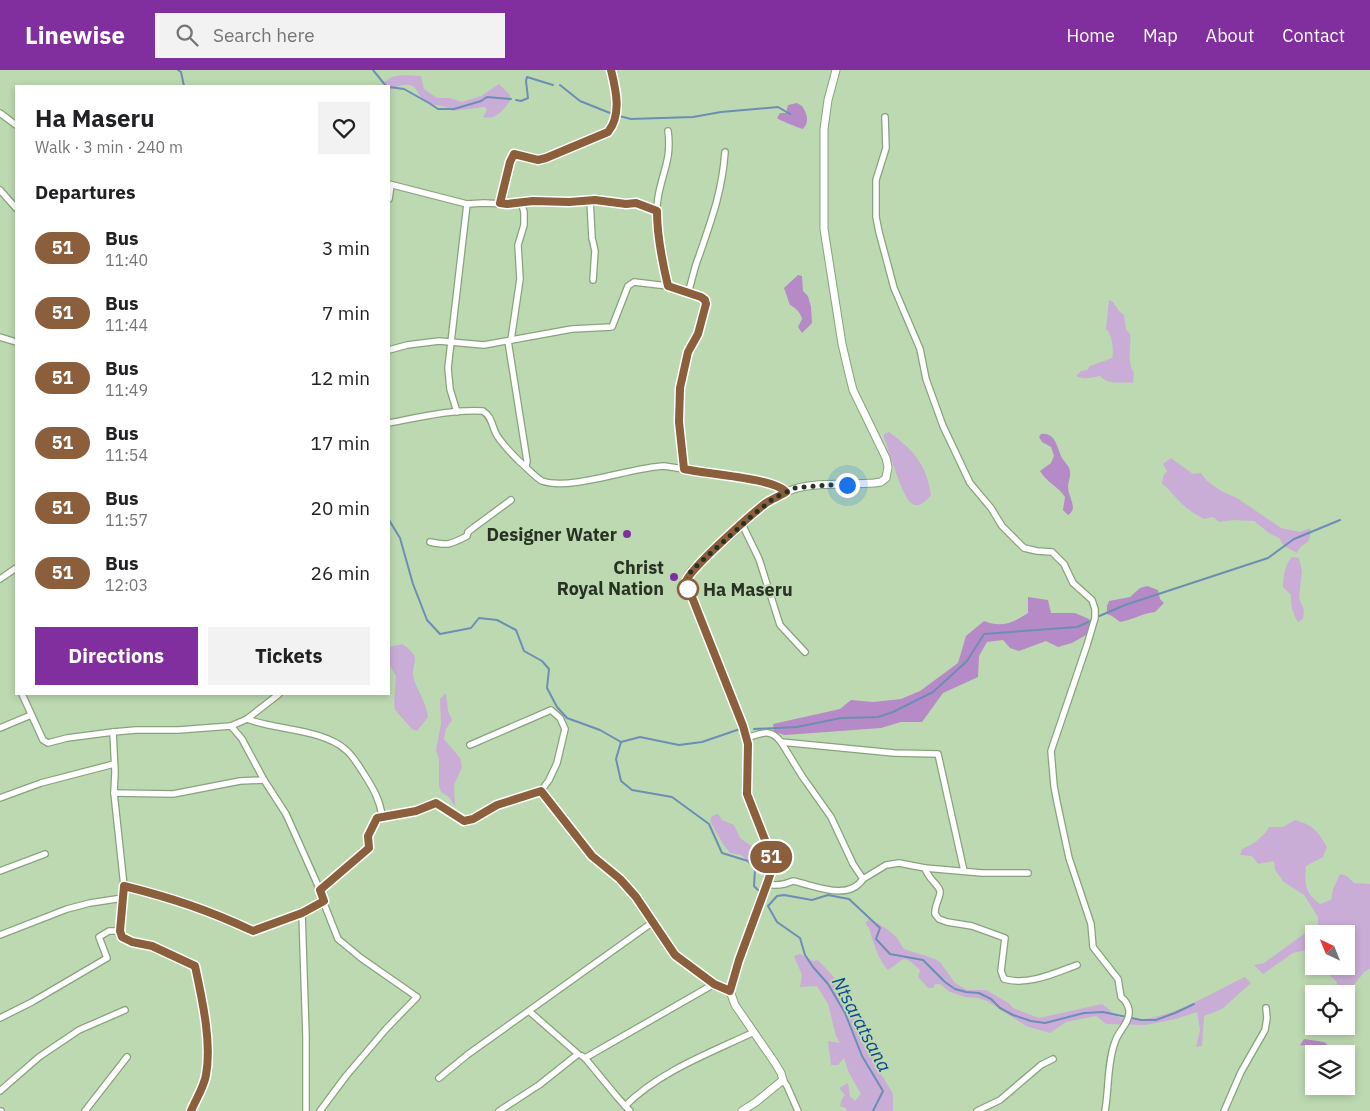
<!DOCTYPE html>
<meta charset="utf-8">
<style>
:root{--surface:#fff;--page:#f2f2f2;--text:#202124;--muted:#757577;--accent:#812e9e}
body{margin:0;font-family:"IBM Plex Sans",sans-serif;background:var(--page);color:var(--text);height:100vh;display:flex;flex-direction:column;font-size:19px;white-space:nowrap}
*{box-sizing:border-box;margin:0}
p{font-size:16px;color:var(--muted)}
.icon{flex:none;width:28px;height:28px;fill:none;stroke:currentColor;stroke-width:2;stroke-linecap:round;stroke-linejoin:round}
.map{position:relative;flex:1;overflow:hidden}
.drawer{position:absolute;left:15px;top:15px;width:375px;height:610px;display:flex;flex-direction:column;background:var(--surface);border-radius:0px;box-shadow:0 2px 8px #0003}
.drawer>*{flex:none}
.badge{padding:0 10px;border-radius:16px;font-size:18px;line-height:32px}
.needle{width:32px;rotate:317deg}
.controls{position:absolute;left:1305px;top:855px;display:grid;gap:10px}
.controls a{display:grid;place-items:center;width:50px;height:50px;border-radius:0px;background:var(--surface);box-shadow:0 2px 8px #0003;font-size:25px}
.you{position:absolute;width:25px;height:25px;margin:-12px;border:4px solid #fff;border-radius:50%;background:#1a73e8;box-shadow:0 0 0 8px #1a73e833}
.map>.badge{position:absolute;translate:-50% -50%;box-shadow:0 0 0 2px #fff}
h2{padding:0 20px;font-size:19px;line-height:45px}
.round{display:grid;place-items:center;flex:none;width:52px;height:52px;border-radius:0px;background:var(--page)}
.overview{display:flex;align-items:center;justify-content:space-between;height:85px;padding:0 20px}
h1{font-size:24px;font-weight:700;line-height:38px}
.action{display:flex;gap:10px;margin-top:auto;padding:10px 20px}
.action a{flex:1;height:58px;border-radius:0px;background:var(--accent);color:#fff;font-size:20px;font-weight:700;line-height:58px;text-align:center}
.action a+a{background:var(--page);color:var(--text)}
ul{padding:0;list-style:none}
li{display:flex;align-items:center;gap:15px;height:65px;padding:0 20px}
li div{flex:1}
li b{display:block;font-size:19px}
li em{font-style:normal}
li .badge{min-width:55px;font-weight:700;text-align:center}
header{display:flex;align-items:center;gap:30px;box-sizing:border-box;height:70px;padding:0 25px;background:var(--accent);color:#fff}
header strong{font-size:24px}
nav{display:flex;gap:28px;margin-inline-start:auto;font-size:18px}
.search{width:350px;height:45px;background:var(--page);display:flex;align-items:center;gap:12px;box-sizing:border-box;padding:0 18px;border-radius:0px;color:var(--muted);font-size:19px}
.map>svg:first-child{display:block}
.green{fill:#caadd6}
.forest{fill:#b68ac7}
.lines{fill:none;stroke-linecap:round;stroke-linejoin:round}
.stream{stroke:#6c8eb4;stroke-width:2}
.minor-casing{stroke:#88a37c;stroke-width:8}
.tertiary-casing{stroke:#88a37c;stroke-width:9}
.minor{stroke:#fff;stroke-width:5.5}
.tertiary{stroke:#fff;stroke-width:7}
.line-casing{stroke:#fff;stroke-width:11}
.line{stroke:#8b5e3c;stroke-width:8}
.walk{stroke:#273222;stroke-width:5;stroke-dasharray:0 9}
.poi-dot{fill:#812e9e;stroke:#bdd9b1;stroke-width:2}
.stop-dot{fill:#fff;stroke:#8b5e3c;stroke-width:2.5}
.labels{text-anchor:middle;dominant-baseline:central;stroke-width:4;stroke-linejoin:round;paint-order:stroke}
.poi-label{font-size:18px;font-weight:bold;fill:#273222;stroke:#bdd9b1;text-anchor:end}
.stop-label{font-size:18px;font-weight:bold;fill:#273222;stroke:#bdd9b1;text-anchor:start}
.water-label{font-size:19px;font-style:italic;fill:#0a478d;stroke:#bdd9b1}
</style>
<header>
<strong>Linewise</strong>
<div class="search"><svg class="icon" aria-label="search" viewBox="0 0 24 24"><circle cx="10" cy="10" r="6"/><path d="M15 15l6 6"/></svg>Search here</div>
<nav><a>Home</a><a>Map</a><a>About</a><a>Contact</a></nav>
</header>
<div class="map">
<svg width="1370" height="1041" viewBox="0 0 1370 1041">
<rect width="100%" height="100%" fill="#bdd9b1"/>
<g class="green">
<path d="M402,5L421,6L424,19L437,28H450L462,32L481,26L499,14L510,25V31C503,40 496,51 483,47L487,40L485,37L452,41C444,33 434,37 426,32C420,29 418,20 413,16C404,13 397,16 389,21V16H384V12L392,7Z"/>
<path d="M1109,230L1113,232L1119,241L1124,245L1126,259L1130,264C1132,278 1126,289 1134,303L1133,313C1121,311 1109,316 1100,306C1091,308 1084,310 1076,306L1081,301L1087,300L1090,296L1112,288C1114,281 1112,263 1106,259Z"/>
<path d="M889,362C914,381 926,393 931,425C926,431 919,439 911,433C902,426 889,381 884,368V364Z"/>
<path d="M1171,388L1193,404L1201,403L1207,411L1221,421L1237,428L1281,458L1300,462L1310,458C1312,477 1303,470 1297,483L1284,476L1279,468L1269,463L1254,451L1233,450L1219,452L1213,447L1204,449C1197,445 1189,441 1183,435C1175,428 1171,420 1162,414L1163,406L1167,401L1163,394Z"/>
<path d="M1292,487L1299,488L1302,501L1299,528L1304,540L1303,549L1298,552C1293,544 1290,534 1291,525L1283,517C1283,507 1285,494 1292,487Z"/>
<path d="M402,574C406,576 411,581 414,585C417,591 412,598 413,605C416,620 426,630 428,647L417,661L412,659L395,640L394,634L396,606L389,594V577Z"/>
<polygon points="446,623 448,641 452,650 446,659 444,669 460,688 462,697 454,715 455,736 449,727 441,722 439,716 439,690 436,680 441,654 440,629"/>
<polygon points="718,744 722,750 734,755 740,768 760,782 753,790 747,790 741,785 730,783 723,774 710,751 712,746"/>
<path d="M1295,750C1313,755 1318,761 1327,777L1323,787L1306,796C1305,814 1304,822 1320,834L1331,830L1333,819L1340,804L1347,806L1354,813L1370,814V899L1364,902L1351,919L1337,922V912L1319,896H1346V864H1314V890L1306,880L1293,883L1263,904L1254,895L1264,893L1304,864L1318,863V847L1304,825L1284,812L1275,800L1274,791L1258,794L1252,786L1240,785L1242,779C1252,775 1264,767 1269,757H1283Z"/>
<path d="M868,850C878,852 891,861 898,869C900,872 901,876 904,879L935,889L940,892L955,913L967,920H986L1010,934L1013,938L1039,948L1102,934C1108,938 1115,946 1121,948C1158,958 1212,922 1245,907L1251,913L1222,939L1204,946L1202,976L1196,977L1200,960L1197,942L1176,949L1145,955L1106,954L1096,946L1066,952L1050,963L1026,956L987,931L978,928L965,927L950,922L940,914H935L933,918H928L918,907L920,900C901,883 907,888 888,900C881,893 876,881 873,871C870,864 871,859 865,853Z"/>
<polygon points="800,884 813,891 818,890 832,905 855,940 862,965 872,978 876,987 877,997 893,1024 893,1041 846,1041 847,1039 840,1036 842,1029 845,1025 839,1018 848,1013 850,1026 855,1031 861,1024 849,1003 844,988 838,995 831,995 828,971 840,973 836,966 828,934 817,916 800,917 802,905 794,886"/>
</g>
<g class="forest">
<path d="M797,33L802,36C807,44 810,51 803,59C799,58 779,50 777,48L780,43H786L788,35Z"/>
<path d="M798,205L802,206L803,221L808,226L811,237L812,253L802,263L798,257L802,249C800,242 796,238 790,235L784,218Z"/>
<path d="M1041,364C1056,362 1057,378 1062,388C1065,393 1069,395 1070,401C1071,407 1068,411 1068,417C1068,427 1079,439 1068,445L1063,440L1065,427C1059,417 1046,412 1040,401L1051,393L1054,386L1051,377L1042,372L1039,367Z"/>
<path d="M1147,516L1158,520L1160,529L1164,533L1155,542C1143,543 1132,550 1120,552L1112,546L1107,544V536L1109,531L1130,527L1140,518Z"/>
<path d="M1028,527L1048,530L1051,543H1075L1089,549L1090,555L1086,565L1072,573L1058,577L1046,571L1019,581L1010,578L1003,570L987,572L979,586L978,607L943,623L922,652H901L881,658L785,665L774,662L773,654L840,639L851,630L873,632L901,629L920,621L958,593L966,566L984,551C1002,558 1012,553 1028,543Z"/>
<path d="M1304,969L1324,972L1332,979L1344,984H1323C1317,977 1309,976 1300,975Z"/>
</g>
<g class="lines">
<g class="stream">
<polyline points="178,0 181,2 184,16"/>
<polyline points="373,0 386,16"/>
<polyline points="560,15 580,31 615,45 631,49 693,47 721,42 778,37 790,44"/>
<polyline points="389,17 404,19 429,33 438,39 454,39 481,31 487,27 511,29"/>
<polyline points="516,30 521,31 528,28 526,11 527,7 553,15"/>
<polyline points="389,450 400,468 413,514 427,550 440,564 471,558 479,548 497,550 516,560 524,581 542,591 549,599 547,618 557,637 567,648 600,660 621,672 616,689 621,711 632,720 672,727 709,754 722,783 748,791 755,799 754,816 759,821"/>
<polyline points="1097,547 1125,535 1268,488 1294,469 1340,450"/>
<polyline points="754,659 797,657 841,648 878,647 893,642 933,622 967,591 984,564 1077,557 1093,550"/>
<polyline points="621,672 640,667 679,675 702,672 740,659"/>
<polyline points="873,1041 883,1021 862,986 845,943 828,914 813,897 805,885 800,868 777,852 768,836 777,826 784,825 812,830 828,825 849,829 880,858 876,869 890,884 923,890 945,912 955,919 966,922 979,923 991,929 1000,938 1013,945 1031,951 1045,953 1084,943 1103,942 1141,950 1156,950 1175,943 1194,934"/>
</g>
<defs>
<g id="minor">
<polyline points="0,43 16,55"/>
<path d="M885,47L886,78L876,110V147L879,162L894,218L920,279L926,309L943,356L970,413L991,438L1002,456L1024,478L1037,481L1052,482L1064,494L1073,513L1092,530L1095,539V548L1087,575L1051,681L1054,716L1057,732L1069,788L1091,854L1093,877L1118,909L1121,927C1125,930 1128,935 1129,940C1130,953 1118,961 1115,972C1107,993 1109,1019 1105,1041"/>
<path d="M668,61C672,90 662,102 658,128C653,157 661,188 668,216"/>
<polyline points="389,114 467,134 484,133 507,134 533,131 569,132 595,130 625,134 636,133 657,141"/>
<polyline points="0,120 16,138"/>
<polyline points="389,129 391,115"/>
<polyline points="590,130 592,168 595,181 593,210"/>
<path d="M500,133L510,92L514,84L538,91L546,88L608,62C622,45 616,20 611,0"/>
<path d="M688,223C692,211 694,198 699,186C712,148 722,122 725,82"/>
<polyline points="0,267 16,272"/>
<polyline points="511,270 520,209 518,175 524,155 524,142 521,132"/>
<polyline points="508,271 527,391 526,396"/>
<polyline points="389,280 407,275 439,271 484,275 572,259 612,257 628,216 634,212 668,216 701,227 705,230 706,234 698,264 688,282 680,318 679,352 684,399"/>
<polyline points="457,342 450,319 448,298 467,134"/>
<path d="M389,353C420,347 452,339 483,341C493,347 492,359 498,367C504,376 511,383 519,391C524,395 536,408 542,411C571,421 632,397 664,396L755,410L783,418L786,422"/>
<polyline points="742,454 759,489 780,555 805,582"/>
<path d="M430,472C449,476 451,474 467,466L468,462L473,458L511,430"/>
<polyline points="0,509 16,498"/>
<polyline points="22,624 43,670 48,673 67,668 113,662"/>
<path d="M247,649C275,660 323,659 346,680C353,686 359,696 364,704C373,718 380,730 382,746"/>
<polyline points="231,656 247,649 279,624"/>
<polyline points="0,658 31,645"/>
<path d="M746,668C761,664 770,657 781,672L894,683L938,684L964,801"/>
<polyline points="541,721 592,786 620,809 636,827 675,885 714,914 730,921"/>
<polyline points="114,723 173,724 240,711 264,710"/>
<polyline points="0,728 41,713 114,694"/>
<path d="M925,798C928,809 938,814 940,821C941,826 934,836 935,844L939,849L947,852L972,856L1005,868L1001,901L1004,909C1028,916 1055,903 1077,895"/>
<polyline points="0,801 45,784"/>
<polyline points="863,809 886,795 899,793 925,798 982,803 1028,803"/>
<path d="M767,814C776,816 784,815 793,811C814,815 848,832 863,809L853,794L831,747L802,706L781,672"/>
<path d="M124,816C171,827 209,840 253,861L302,843L323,831L338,869L361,888L417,927L386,959L346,1006L320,1041"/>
<polyline points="323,831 320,820 369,779 368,766 377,748 416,741 436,733 464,751 473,749 497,735 541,721 549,710 557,693 565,659 560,648 551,640 470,675"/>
<polyline points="302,843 306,966 306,1041"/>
<polyline points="120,861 124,816 114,723 115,702 113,662 136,660 178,660 231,656 242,669 264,710 286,744 320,820"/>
<polyline points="0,865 67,839 90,833 123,828"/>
<path d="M0,948L32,932L107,888L99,867L109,861H120L122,867C132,872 142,873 152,876C167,881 181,889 195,896C202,929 212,972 206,1005C204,1017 196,1029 191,1041"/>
<polyline points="582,986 585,988 618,1028 630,1041"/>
<polyline points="585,988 714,914"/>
<polyline points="439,1008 467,985 653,852"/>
<polyline points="783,1010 787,1016 798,1041"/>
<polyline points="0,1021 39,987 79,960 125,940"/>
<path d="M625,1036C660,1001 710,983 754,962"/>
<polyline points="0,1041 1,1041"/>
<polyline points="85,1041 127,987"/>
<polyline points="499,1041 539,1015 578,984 530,942"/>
<polyline points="977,1041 1000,1030 1041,995 1053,989"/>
<polyline points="1224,1041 1241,1002 1265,960 1267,948 1266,938"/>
</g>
<path id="tertiary" d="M742,1041L756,1032L783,1010L781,1003L775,993L735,935L730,921L739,890L767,814C778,777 758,757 747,724L746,717L748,674L743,656L686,512L687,508L692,500C705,488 719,476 732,464C750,447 769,427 794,419C816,412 850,415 874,413L881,412L886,408L888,397L886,388L853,320L850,308L842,274L824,159V59L828,30L836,0"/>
</defs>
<use href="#minor" class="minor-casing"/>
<use href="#tertiary" class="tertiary-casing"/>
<use href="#minor" class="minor"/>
<use href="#tertiary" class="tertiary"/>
</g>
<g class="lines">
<defs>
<path id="line" d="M191,1041C196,1029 204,1017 206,1005C212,972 202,929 195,896L152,876L132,872L122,867L120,861L124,816C172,828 208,840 253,861L302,843L324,831L320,820L369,778L368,766L377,748L416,741L436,733L464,751L473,749L497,735L541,721L592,786L620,809L636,827L675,885L714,914L730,921L739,890L767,814L771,802V785L747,724L748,674L743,656L686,512C688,500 753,443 766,433C772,429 780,426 786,422C774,408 705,404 684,399L679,352L680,318L688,282L698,264L706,234L705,230L701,227L668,216C662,191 657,166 657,141L636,133L626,134L595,130L569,132L533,131L507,134L500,133L510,92L514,84L538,90L546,88L608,62C622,45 616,20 611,0"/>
</defs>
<use href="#line" class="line-casing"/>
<use href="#line" class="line"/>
<polyline class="walk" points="688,519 687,508 692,500 754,444 774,428 795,418 826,415 847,415"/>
</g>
<g class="poi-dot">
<circle cx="627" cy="464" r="5"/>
<circle cx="674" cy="507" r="5"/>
</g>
<circle class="stop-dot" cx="688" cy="519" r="10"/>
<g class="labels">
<g class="poi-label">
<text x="617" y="464">Designer Water</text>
<text x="664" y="497">Christ<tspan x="664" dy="21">Royal Nation</tspan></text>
</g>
<g class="stop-label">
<text x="703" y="519">Ha Maseru</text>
</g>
<g class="water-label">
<text transform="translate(862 954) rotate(62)">Ntsaratsana</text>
</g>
</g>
</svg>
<div class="controls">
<a><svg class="needle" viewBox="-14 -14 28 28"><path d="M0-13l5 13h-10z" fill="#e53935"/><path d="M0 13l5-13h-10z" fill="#757577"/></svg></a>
<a><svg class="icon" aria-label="locate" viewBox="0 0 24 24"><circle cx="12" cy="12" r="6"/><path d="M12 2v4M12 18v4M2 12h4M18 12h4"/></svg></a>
<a><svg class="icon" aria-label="layers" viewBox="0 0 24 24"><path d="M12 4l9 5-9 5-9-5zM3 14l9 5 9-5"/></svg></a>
</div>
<div class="you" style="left:847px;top:415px"></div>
<b class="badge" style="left:771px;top:787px;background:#8b5e3c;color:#fff">51</b>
<section class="drawer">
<div class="overview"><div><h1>Ha Maseru</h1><p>Walk · 3 min · 240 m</p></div><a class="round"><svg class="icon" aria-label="heart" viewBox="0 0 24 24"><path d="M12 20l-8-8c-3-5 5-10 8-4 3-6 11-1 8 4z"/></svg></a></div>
<h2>Departures</h2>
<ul>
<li><span class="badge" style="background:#8b5e3c;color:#fff">51</span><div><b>Bus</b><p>11:40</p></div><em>3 min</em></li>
<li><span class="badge" style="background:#8b5e3c;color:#fff">51</span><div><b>Bus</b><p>11:44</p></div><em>7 min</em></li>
<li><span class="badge" style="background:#8b5e3c;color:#fff">51</span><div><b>Bus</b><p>11:49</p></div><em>12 min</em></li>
<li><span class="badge" style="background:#8b5e3c;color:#fff">51</span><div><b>Bus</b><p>11:54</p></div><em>17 min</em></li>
<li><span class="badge" style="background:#8b5e3c;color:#fff">51</span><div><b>Bus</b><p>11:57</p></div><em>20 min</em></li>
<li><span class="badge" style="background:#8b5e3c;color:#fff">51</span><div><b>Bus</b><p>12:03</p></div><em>26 min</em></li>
</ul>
<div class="action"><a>Directions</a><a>Tickets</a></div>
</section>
</div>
